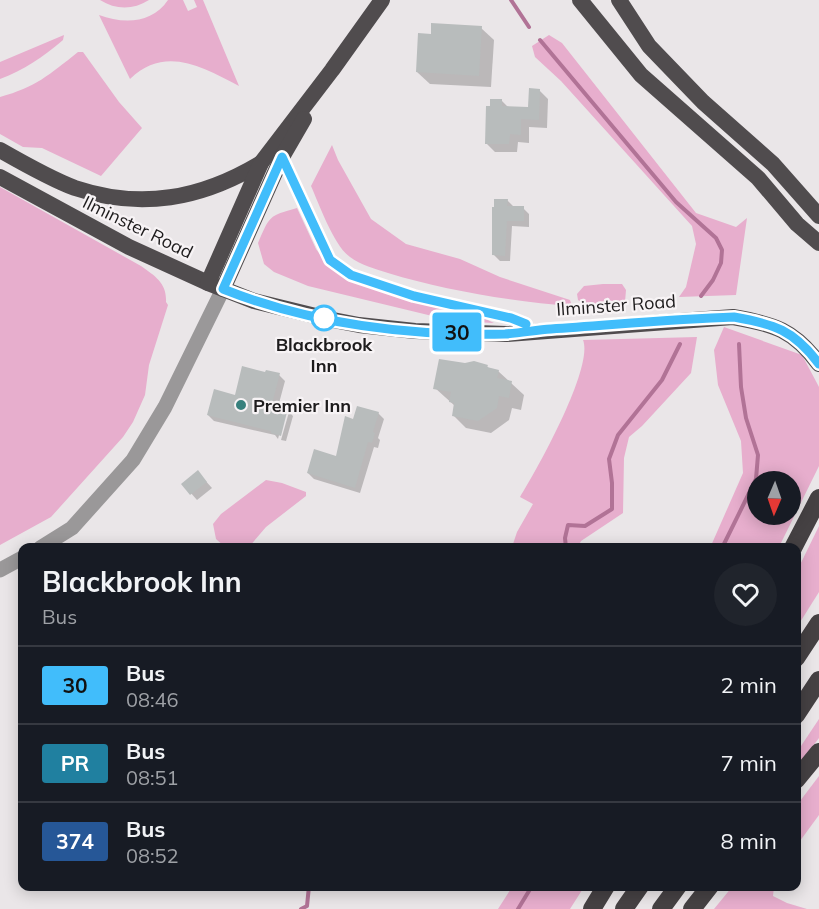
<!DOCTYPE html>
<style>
:root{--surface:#171b24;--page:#20242c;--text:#f1f3f6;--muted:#9ea1a6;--line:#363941}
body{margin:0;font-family:Mulish,sans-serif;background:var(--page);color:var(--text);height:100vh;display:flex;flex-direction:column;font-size:22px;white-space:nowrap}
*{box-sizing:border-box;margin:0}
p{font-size:20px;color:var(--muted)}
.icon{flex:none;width:33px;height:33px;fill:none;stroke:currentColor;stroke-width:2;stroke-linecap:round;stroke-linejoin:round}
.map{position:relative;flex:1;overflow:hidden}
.panel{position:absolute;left:18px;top:543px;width:783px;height:348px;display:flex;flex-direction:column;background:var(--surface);border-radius:12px;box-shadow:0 3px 15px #0003}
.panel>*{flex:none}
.badge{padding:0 12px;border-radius:4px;font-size:21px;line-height:39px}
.needle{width:39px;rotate:182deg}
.tools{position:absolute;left:747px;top:471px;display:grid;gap:12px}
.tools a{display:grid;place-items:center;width:54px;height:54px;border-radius:50%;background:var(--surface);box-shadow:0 3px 15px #0003;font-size:30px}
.map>.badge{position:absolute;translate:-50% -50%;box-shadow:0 0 0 3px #fff}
.round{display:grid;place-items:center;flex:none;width:63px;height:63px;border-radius:32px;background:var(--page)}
.head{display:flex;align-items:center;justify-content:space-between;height:102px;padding:0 24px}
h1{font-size:28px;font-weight:700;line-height:45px}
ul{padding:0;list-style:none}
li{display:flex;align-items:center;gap:18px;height:78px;padding:0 24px;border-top:2px solid var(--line)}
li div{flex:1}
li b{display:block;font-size:22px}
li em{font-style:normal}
li .badge{min-width:66px;font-weight:700;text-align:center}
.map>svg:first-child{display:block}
.green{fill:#e7aecd;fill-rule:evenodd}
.shadow{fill:#0003}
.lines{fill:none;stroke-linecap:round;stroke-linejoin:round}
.stream{stroke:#b17396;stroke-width:4}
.building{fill:#b8bcbc}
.tertiary{stroke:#9a9899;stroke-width:15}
.trunk{stroke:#504c4e;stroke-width:16}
.motorway{stroke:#454143;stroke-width:18}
.line-casing{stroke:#fff;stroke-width:14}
.line{stroke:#41bdfb;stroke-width:9}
.stop-dot{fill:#fff;stroke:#41bdfb;stroke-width:3}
.poi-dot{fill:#37807d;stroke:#f7f3f5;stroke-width:2}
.labels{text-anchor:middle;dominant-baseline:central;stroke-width:4.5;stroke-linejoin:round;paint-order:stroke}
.street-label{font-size:18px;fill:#1e1c1d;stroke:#f7f3f5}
.stop-label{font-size:18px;font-weight:bold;fill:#1e1c1d;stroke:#f7f3f5}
.poi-label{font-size:18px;font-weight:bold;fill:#1e1c1d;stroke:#f7f3f5;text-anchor:start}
</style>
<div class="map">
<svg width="819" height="909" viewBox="0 0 819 909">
<rect width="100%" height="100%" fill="#eae6e8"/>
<g class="green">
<path d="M100,0H149C133,10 116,10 100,0Z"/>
<path d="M168,0H183L188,11L197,7L194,0H203L239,86C203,67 165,45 130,79L99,15C123,24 152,24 168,0Z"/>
<path d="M64,35L63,40C43,57 24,70 0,79V62Z"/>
<polygon points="549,35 562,43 696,213 736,227 747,218 736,295 679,297 686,287 696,244 692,226 561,81 535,57 532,46"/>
<path d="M78,52H83L119,102L142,128L101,176L42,148L23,147L0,134V97C36,87 49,75 78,52Z"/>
<path d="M332,145L338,160L371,219L406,244L460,259L500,277L570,300L572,306C513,302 444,290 388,273C376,269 360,265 350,257C334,246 319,204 311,186Z"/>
<path d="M0,187L141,266C155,276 167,283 166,302L168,305L149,365L145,395L133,422L123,437L51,517L0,545Z"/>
<path d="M297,208L316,249L330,268L351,281L407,299L477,315L494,323L453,321L308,286L274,272L264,264L258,243C270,216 268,216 297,208Z"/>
<polygon points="603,284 622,284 626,290 625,302 585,305 578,300 577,294 584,286"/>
<path d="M724,327L802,355L819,387V466L779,547L710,548L743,473L741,441L718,385L714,350ZM758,482H790V514H758Z"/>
<path d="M697,337L691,373L642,426L629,437L624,458L623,513L581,541L578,547H512L517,532L533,504L520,497C537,470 594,367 583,340Z"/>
<polygon points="266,480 282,483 306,492 306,496 266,527 249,547 225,547 216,539 213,524 221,514"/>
<polygon points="819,526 819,592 797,627 797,571"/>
<polygon points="819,719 819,738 797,767 797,752"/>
<polygon points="819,776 819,815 797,845 797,805"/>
<polygon points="512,887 512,886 584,887 570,909 498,909"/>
<polygon points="732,887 774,887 773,896 787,903 807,909 714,909"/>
</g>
<g class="shadow">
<polygon points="481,28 494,40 491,87 430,84 417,72"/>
<polygon points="539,90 548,99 547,128 529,127 529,143 518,142 517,152 495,152 486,143 502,101 509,108 529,108"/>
<polygon points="507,200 513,206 523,208 529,214 529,227 512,226 510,261 500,261 494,255"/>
<polygon points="487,366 490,370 498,371 524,395 521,410 512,408 509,420 491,433 466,428 453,415 455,406 435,388"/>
<polygon points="279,375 285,381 278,407 287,410 293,416 286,441 281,440 289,412 285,412 278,439 275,435 214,421 208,415 236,396"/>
<polygon points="378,413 384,419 378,438 380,440 378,448 374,447 360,493 314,479 308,473 337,457 354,421"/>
<polygon points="203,478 212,488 197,500 183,484"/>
</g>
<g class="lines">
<g class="stream">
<polyline points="511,0 529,27"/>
<polyline points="540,40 676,202 716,238 722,250 721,263 713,280 701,296"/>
<polyline points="566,548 565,538 568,525 585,526 612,509 612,483 609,459 618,435 662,380 680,344"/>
<polyline points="722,548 756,479 758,455 746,418 741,387 739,344"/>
<polyline points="301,909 307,906 309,886"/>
<polyline points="518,909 532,886"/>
</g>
</g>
<g class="building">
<polygon points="431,23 482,26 479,76 416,72 418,33 431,34"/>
<polygon points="529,88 540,89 539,120 521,119 521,135 510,134 509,144 485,144 486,106 490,106 490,99 502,99 502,106 528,107"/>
<polygon points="494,199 508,199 507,206 524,206 524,221 507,221 505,256 492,255 492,207 494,207"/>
<polygon points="439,359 465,363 474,361 488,365 487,367 499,370 497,378 512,381 509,398 499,396 497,408 478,421 452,416 454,403 449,402 451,392 433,389"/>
<polygon points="242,366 265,372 266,370 280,373 272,404 288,408 281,436 271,433 271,431 207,415 214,389 235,395"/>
<polygon points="357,406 379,412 373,432 375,433 372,443 368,442 355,488 307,473 314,449 336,456 345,416 353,419"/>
<polygon points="198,470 207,482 190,495 181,484"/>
</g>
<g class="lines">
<g class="tertiary">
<polyline points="40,548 72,528 133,460 165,407 223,289"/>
<polyline points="0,570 22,558"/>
</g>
<g class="trunk">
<polyline points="580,0 641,75 758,178 797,224 819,243"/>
<polyline points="619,0 649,46 703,102 773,164 819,216"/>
<path d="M0,150C21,162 53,180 75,188C141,210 201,199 261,163"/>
<path d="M0,177L129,247L208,283L254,301L328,319L359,325L415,331L507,334L733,317C774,324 794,330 819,364"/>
<polyline points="208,283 261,163 332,70 382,0"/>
<polyline points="223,289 282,157 304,119"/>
</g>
<g class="motorway">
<polyline points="793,548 819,498"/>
<polyline points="796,658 819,623"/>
<polyline points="796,715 819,680"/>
<polyline points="796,780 819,752"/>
<polyline points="592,909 606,886"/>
<polyline points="624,909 640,886"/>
<polyline points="661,909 678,886"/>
<polyline points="692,909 710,886"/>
</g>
</g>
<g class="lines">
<defs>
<path id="line" d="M526,324L511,318L414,296L351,275L330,260L282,157L223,289C311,324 411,336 505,334C521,333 536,330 551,329C612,325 673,319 734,317C774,324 794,330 819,364"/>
</defs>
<use href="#line" class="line-casing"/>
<use href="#line" class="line"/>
</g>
<circle class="stop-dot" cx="324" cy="318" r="12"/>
<circle class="poi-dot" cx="241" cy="405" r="6"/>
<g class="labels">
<g class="street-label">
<text transform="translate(138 227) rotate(26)">Ilminster Road</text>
<text transform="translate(616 305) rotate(-4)">Ilminster Road</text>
</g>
<g class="stop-label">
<text x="324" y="344">Blackbrook<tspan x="324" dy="21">Inn</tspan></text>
</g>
<g class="poi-label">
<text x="253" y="405">Premier Inn</text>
</g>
</g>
</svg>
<div class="tools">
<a><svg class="needle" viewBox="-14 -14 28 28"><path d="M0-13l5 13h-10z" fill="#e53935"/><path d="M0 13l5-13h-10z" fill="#9ea1a6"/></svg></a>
</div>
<b class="badge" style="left:457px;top:332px;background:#41bdfb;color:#111">30</b>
<section class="panel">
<div class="head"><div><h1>Blackbrook Inn</h1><p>Bus</p></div><a class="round"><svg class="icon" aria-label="heart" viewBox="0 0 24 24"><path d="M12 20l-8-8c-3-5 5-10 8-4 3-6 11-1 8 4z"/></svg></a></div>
<ul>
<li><span class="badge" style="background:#41bdfb;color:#111">30</span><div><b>Bus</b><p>08:46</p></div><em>2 min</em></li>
<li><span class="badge" style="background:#2080a0;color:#fff">PR</span><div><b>Bus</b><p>08:51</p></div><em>7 min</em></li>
<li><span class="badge" style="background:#265797;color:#fff">374</span><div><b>Bus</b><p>08:52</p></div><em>8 min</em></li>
</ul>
</section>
</div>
